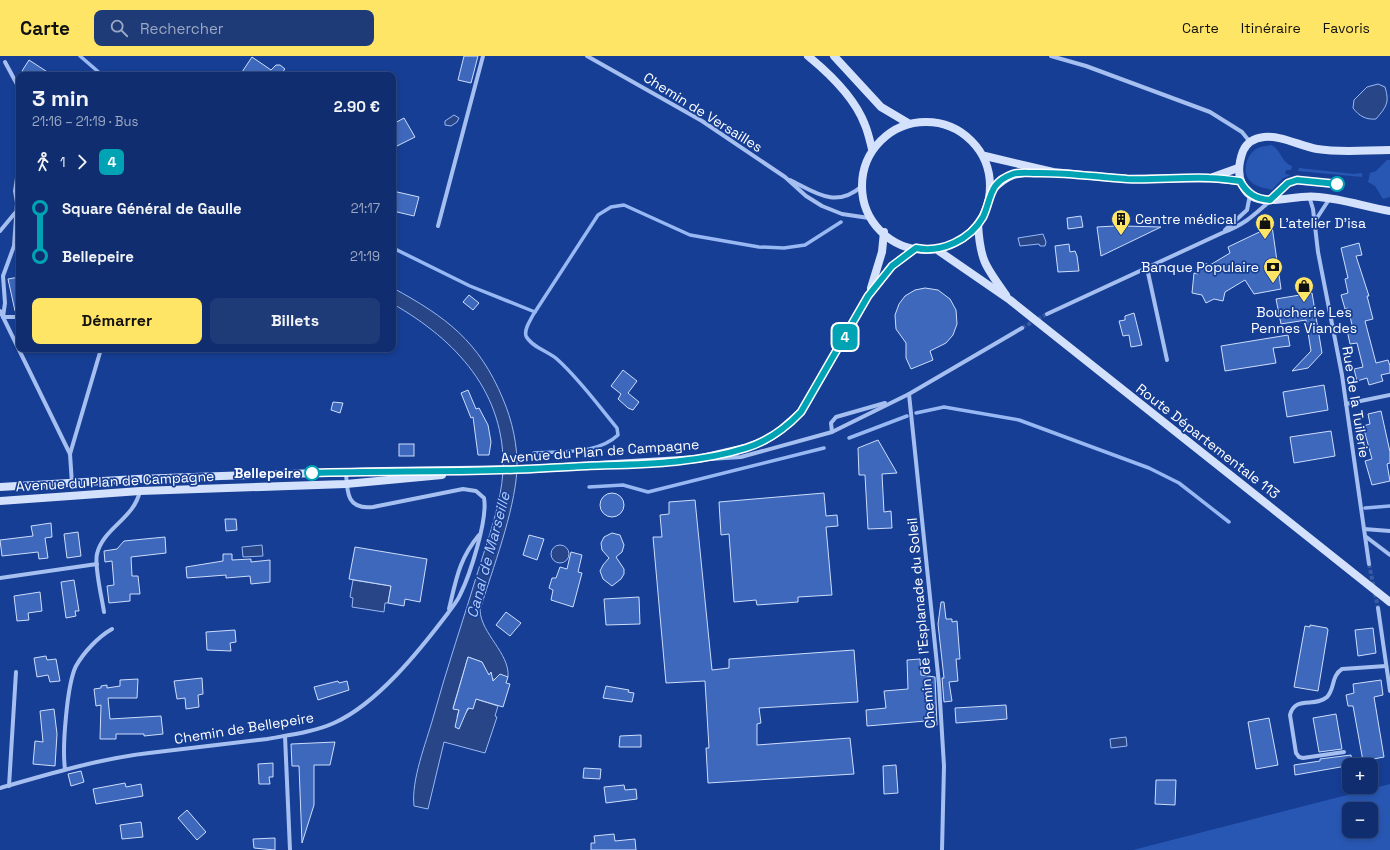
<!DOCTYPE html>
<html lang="fr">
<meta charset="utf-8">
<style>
:root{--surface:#102e6f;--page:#1e3a77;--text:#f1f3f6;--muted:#9ca8c3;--line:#304a82;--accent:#ffe566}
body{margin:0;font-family:"Space Grotesk",sans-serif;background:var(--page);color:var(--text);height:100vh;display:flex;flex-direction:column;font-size:15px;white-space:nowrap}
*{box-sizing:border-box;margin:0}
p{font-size:13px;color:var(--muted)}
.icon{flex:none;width:22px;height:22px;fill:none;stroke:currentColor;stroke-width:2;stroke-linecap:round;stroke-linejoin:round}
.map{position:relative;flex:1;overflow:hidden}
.sheet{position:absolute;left:16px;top:16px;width:380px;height:280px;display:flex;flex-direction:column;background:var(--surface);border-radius:8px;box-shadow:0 2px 6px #0003,0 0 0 1px var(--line)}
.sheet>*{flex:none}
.badge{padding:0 8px;border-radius:6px;font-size:14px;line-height:26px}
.fabs{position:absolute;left:1342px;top:702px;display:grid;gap:8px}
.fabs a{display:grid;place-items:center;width:36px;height:36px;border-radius:8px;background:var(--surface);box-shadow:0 2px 6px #0003,0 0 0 1px var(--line);font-size:20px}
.map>.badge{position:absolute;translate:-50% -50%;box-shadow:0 0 0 2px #fff}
.legs{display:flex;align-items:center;gap:6px;height:44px;padding:0 16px;font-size:13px}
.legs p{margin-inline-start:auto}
.headline{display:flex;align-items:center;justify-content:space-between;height:68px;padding:0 16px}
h1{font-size:22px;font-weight:700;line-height:30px}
.button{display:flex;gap:8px;margin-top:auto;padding:8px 16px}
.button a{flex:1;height:46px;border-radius:8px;background:var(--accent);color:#111;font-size:16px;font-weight:700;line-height:46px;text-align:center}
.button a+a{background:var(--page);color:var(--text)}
ul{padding:0 16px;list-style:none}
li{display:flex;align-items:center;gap:14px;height:48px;font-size:15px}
li i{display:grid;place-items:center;width:6px;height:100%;margin:0 5px;background:currentColor}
li i::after{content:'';width:10px;height:10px;margin:-5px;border:3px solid;border-radius:50%;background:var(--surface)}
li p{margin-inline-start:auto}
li:first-child i{background:linear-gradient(#0000 50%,currentColor 0)}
li:last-child i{background:linear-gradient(currentColor 50%,#0000 0)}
header{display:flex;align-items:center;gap:24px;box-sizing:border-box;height:56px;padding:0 20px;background:var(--accent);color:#111}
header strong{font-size:19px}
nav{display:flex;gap:22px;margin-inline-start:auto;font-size:14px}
.search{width:280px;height:36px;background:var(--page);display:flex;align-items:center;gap:10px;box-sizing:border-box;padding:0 14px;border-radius:8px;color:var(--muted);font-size:15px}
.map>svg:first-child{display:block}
.green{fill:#2857b3;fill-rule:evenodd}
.water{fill:#284687;stroke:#98b8f4}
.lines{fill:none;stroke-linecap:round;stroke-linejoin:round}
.stream{stroke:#98b8f4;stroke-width:3.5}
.building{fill:#3e68bb;stroke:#cdddfc}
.street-tunnel{stroke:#395ba4;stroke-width:4;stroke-dasharray:4 2;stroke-linecap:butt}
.street{stroke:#a6bff1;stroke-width:4}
.secondary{stroke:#d4e1fc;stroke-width:8}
.line-1-casing{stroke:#fff;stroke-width:9}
.line-1{stroke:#00a3b4;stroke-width:6}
.stop-1-dot{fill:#fff;stroke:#00a3b4;stroke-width:2}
.labels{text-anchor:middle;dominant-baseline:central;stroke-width:3.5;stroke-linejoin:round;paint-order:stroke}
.street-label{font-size:14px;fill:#fff;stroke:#163e94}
.poi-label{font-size:14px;fill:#fff;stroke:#163e94;text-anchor:start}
.stop-label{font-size:14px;font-weight:bold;fill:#fff;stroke:#163e94;text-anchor:end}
.water-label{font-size:15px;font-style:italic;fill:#b2caf8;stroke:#163e94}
</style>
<header>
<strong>Carte</strong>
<div class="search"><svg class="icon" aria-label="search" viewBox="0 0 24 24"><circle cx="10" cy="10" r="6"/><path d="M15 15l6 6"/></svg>Rechercher</div>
<nav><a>Carte</a><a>Itinéraire</a><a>Favoris</a></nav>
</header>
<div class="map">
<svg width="1390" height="794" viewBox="0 0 1390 794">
<rect width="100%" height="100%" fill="#163e94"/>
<g class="green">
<path d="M1271,89C1281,93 1281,106 1292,110L1291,114H1286L1285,118L1291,119L1283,122L1272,134C1266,132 1256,131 1251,126C1241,117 1246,100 1256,93C1261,90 1267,90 1271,89Z"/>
<polygon points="1387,104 1390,104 1390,141 1383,143 1375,130 1368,126 1370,117 1376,115"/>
<polygon points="1299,112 1354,118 1362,117 1362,121 1298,115"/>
<path d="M1390,728V794H1133ZM1349,753H1371V775H1349Z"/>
</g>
<g class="water">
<path d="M1378,28L1385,31C1390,47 1386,51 1376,63C1366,64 1359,60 1353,52L1354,44L1367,31Z"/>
<polygon points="454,59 459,62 457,66 451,70 445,69 445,65"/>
<polygon points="1043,178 1046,186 1045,190 1040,190 1039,188 1020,190 1018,182"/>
<path d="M393,232C446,261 479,285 503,343C512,364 518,390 517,414C514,458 493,511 480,554C481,578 510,597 508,621H499V619L496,624L491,622V617L489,621L482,606L468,601L453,652L459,654L457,661H461C467,657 471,649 476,643L498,650L495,660L497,661L485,697L444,686L428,753L414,750C411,724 426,687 433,662C447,611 464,562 479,512C489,480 501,448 503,415C506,337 456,284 393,248Z"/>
<polygon points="262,489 263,500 243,501 242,491"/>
<circle cx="560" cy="498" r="9"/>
<polygon points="353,524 391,530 388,547 385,547 384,556 352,551 353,542 350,541"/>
<polygon points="1126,681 1127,690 1111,692 1110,683"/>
</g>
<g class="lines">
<g class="stream">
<polyline points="80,0 102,19"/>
<polyline points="393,192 470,230 535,256"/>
<polyline points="916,357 944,351 1019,364 1149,412 1179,427 1229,466"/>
<polyline points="849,382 907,360"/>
<path d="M534,397C561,395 597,399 618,379L617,372C598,349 580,324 558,304C550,296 531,291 526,280C524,273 530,265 533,259L598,159L611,151L624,149L690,179L759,191L784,192L805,189L841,166"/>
<polyline points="589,431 623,429 648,436 824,392"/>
<polyline points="1365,452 1390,450"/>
</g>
</g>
<g class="building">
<polygon points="464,0 478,0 471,27 458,24"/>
<polygon points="252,1 271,14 276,9 280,9 285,13 280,19 240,19"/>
<polygon points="29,4 52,19 28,19 22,15"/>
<polygon points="404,62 415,81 393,92 393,68"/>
<polygon points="393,135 419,141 414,160 393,155 395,146 393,146"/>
<polygon points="1081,160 1083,171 1068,173 1067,162"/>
<polygon points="1115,170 1117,174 1124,170 1161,171 1101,200 1097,171"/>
<polygon points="1272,170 1281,233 1254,238 1245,224 1225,236 1223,245 1214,243 1206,247 1202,239 1192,237 1194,217 1198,218 1201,206 1210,209 1230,197 1228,191"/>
<polygon points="1359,187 1362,199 1356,200 1369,240 1367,240 1373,263 1365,265 1376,307 1388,304 1390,310 1390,317 1381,319 1383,325 1369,329 1367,322 1357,325 1354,313 1363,311 1357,287 1350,288 1347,274 1353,273 1348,252 1345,253 1341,239 1348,237 1345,223 1348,222 1341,192"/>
<polygon points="1069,188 1070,196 1075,195 1077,200 1079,215 1058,216 1055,190"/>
<polygon points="19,221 19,254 15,255 8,223"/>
<polygon points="925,232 938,234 950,243 956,254 957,268 953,279 946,287 930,295 933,304 911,313 906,302 906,287 896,273 895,259 899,248 905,240 915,234"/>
<polygon points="1312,237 1322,297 1308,312 1292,315 1311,295 1306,264 1281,268 1276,243"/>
<polygon points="469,239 479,247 473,254 463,246"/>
<polygon points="1134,257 1142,289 1131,291 1129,279 1123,280 1119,265 1125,264 1125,260"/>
<polygon points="1288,279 1290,290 1273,292 1276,307 1225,315 1221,290"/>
<polygon points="623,314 637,325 628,337 639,346 633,354 628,352 618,343 621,338 611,330"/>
<polygon points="1324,329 1328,354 1287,361 1283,336"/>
<polygon points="468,334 476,353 479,352 488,369 491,386 489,399 478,399 473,361 471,362 461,337"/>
<polygon points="333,346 343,347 340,357 331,354"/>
<polygon points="1381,355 1390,396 1390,407 1387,408 1390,425 1372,429 1365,405 1372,403 1363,370 1370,368 1368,358"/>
<polygon points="1331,375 1335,400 1294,407 1290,381"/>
<polygon points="878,384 897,417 882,418 884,456 891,455 892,472 868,473 865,419 859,419 858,392"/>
<rect x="399" y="388" width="15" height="12"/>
<polygon points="824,437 826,460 837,459 838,470 826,471 832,539 798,541 798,546 757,549 756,544 734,546 729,478 721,479 719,446"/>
<circle cx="612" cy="449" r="12"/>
<polygon points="695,444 712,614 729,612 729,603 854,594 858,646 759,652 761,667 757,668 757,689 850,682 854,718 708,727 706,692 709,692 705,625 666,627 653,481 662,481 660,459 669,458 669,446"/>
<polygon points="225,463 236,463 237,474 226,475"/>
<polygon points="51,467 52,481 45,482 48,502 39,503 38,496 2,500 0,484 33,480 31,470"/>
<polygon points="78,476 81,500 67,502 64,478"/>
<polygon points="612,477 620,479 624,489 622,496 616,501 624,513 624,518 621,523 612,530 603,523 600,515 603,509 609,502 602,494 601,487 604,481"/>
<polygon points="529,479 544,483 537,504 523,499"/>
<polygon points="165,481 166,497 131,501 132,520 138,520 140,538 130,538 130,545 109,547 107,530 114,529 112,505 105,506 104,495 117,493 124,485"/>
<polygon points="355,491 427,503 420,546 405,543 404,550 388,547 391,530 349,523"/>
<polygon points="571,496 582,499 578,516 582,517 573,551 551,544 553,534 549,532 552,522 556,522 560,511 567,513"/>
<polygon points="223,498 232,498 232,504 251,503 251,506 270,504 270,526 251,528 250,520 226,522 226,519 187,522 186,511 223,505"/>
<polygon points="74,524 79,555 75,555 76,560 66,562 61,526"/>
<polygon points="40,536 42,555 28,557 29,564 17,565 14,540"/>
<polygon points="639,541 640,568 606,569 604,543"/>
<polygon points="941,546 944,546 946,563 952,563 952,566 957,565 960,603 956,603 958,625 949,626 952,645 944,646 942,622 944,622 938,568"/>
<polygon points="506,556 521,567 510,580 496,569"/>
<polygon points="1310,569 1327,572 1328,574 1318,635 1294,631 1305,570 1310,571"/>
<polygon points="1373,572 1376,597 1358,600 1355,574"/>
<polygon points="235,574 236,586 230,587 231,595 207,594 206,576"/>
<polygon points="46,600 47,604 56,603 60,625 50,626 48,619 37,621 34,602"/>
<polygon points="468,601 482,606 489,619 491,616 493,625 500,618 508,621 506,627 510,628 503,651 476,643 473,653 468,652 459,673 455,671 459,654 453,653"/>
<polygon points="920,603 921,619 935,621 937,669 926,669 926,665 867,670 866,654 886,652 884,635 908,633 907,604"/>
<polygon points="202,622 203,638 198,639 199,651 186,653 185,642 177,643 174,625"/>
<polygon points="138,623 137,642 108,642 110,663 161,660 163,678 144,680 144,678 116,678 116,683 100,683 101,649 96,650 94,633 101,632 101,630 107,629 107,632 120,630 120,624"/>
<polygon points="1381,624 1383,639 1374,641 1384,701 1363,705 1353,650 1348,650 1346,639 1354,637 1353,628"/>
<polygon points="338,625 339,627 347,625 349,634 318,644 314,631"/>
<polygon points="606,630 629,634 628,636 634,637 632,646 603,642"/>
<polygon points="1006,649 1007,663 956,667 955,652"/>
<polygon points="54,653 57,678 55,710 33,708 35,685 43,686 40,655"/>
<polygon points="1336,658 1342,693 1319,696 1313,662"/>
<polygon points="1269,662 1278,709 1256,713 1248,666"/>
<polygon points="641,679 641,691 619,691 620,680"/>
<polygon points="335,686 330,709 314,709 314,749 302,787 299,710 292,710 291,688"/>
<polygon points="1351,699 1352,709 1295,719 1294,709 1320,705 1320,703"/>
<polygon points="273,707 273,721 269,721 270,728 259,728 258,708"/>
<polygon points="896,709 898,737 884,738 883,710"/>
<polygon points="584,712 601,713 600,723 583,722"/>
<polygon points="81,715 84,726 71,730 68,718"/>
<polygon points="1156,724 1176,724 1175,749 1155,748"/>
<polygon points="125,727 126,731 141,728 143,740 96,748 93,733"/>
<polygon points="624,729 625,734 636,733 637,743 606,747 604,731"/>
<polygon points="187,754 206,776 197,784 178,762"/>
<polygon points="141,766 143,781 122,783 120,769"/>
<polygon points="614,778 615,785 635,783 636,794 591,794 591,787 595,787 594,780"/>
<polygon points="275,782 275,794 254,792 253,783"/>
</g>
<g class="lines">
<g class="street-tunnel">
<polyline points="1022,272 1047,258"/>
<polyline points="1369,508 1378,552"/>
</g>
<g class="street">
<polyline points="587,0 702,65 785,121 806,140 822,150 842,158 869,162"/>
<polyline points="1051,0 1086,10 1210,56 1242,76 1250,86"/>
<polyline points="5,6 19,32"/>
<polyline points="19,109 15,135 17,147 14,190 3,220 5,247 3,261 19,261"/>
<path d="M790,124C816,137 836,153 862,130"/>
<polyline points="1309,140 1313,153 1318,196 1342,319 1369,508"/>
<polyline points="1315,165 1330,142"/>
<polyline points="438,170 483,0"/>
<polyline points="1225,174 1247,154 1250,139"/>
<polyline points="0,175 15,157"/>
<polyline points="1147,212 1167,304"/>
<polyline points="0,255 70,398"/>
<path d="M1047,258L1222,177C1245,168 1252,161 1270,145"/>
<polyline points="909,338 939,628 944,710 942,794"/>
<polyline points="1346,348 1390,339"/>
<polyline points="832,376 831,367 836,361 885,347"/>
<polyline points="710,403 741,401 832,376 909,338 1022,272"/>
<polyline points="72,428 70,398 101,293"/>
<polyline points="1364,473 1390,475"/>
<polyline points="1365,480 1390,499"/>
<polyline points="0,522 97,508"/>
<polyline points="1378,552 1390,635"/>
<path d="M449,553C456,524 459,503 479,479"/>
<path d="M104,556C102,542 94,510 97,498C103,472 134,463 140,435"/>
<polyline points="285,680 290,794"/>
<path d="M1344,696L1303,702L1299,701L1296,697L1290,659C1295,639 1315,652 1327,641C1335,633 1331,620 1342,613L1386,610"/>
<path d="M65,713C62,692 67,628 76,610C84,596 98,581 112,573"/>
<polyline points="9,730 16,616"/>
<path d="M0,732C49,718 98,703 149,697C188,692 228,688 267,683C289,679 314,676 334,667C377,648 420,594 448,557C452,551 457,546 460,539C470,519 488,463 484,442L476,435L463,433L373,451C347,454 347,437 346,416"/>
</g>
<g class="secondary">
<path d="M808,0C830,18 855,42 865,69C868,76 870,85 872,93"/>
<polyline points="834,0 881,51 908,67"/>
<circle cx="926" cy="130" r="64"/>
<path d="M1390,94C1366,94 1342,97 1317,93C1300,90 1281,79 1264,81C1255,82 1247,86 1243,95C1234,119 1241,146 1271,144C1288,144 1300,139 1319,141C1343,143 1366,151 1390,155"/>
<polyline points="985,100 1053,116 1092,120 1128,123 1210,122 1240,125"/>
<polyline points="1213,121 1238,112"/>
<path d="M991,135C1010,116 1017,117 1042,116"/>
<path d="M978,168C980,204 985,210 1006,239"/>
<polyline points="936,193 1010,244 1390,546"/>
<polyline points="871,232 882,196 884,176"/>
<polyline points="0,431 137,423 250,419 384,415 531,413 698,403 745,392 764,385 777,377 801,356 868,240 892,210 916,192"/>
<polyline points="0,445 140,435 346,428 442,419"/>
</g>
</g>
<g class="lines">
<defs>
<path id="line-1" d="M312,417C375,415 437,416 500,414C529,414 558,411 587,410C640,408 695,408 746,392C768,385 785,373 801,356L868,240L892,210L916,192C941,197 970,184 983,161C992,142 988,127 1013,118C1019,116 1027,117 1034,117C1065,116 1096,121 1127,123C1155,124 1182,121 1209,122C1219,122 1230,124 1240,125C1247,138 1256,143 1270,144L1288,127L1297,124L1337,128"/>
</defs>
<use href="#line-1" class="line-1-casing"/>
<use href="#line-1" class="line-1"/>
</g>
<defs>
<symbol id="building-pin" viewBox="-11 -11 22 30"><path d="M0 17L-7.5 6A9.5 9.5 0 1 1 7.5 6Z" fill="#ffe566" stroke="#163e94"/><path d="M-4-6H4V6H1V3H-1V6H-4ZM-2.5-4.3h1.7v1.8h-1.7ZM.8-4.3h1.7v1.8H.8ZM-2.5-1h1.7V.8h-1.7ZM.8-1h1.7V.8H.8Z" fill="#111"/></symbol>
<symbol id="shop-pin" viewBox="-11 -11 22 30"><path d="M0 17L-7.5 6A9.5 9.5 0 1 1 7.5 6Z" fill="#ffe566" stroke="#163e94"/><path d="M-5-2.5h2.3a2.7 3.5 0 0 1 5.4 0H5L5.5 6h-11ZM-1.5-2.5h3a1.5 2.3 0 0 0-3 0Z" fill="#111"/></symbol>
<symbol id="bank-pin" viewBox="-11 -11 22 30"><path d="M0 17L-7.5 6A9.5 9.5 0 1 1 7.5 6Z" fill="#ffe566" stroke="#163e94"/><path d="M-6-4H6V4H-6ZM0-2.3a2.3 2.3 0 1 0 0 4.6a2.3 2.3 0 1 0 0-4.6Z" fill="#111"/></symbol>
</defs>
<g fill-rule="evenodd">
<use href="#building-pin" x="1110" y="152" width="22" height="30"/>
<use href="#shop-pin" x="1254" y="156" width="22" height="30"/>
<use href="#bank-pin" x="1262" y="200" width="22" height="30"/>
<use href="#shop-pin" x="1293" y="219" width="22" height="30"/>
</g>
<g class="stop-1-dot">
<circle cx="1337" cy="128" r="7"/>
<circle cx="312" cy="417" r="7"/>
</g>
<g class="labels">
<g class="street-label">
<text transform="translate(703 56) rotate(32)">Chemin de Versailles</text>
<text transform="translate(1356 346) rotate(81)">Rue de la Tuilerie</text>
<text transform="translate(1208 385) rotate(38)">Route Départementale 113</text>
<text transform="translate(600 395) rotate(-4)">Avenue du Plan de Campagne</text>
<text transform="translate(115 425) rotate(-3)">Avenue du Plan de Campagne</text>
<text transform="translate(921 567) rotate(-95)">Chemin de l'Esplanade du Soleil</text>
<text transform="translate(244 672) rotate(-9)">Chemin de Bellepeire</text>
</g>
<g class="poi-label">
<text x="1135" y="163">Centre médical</text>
<text x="1279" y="167">L'atelier D'isa</text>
<text x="1259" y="211" text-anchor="end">Banque Populaire</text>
<text x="1304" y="256" text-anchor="middle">Boucherie Les<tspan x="1304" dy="16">Pennes Viandes</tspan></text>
</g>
<g class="stop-label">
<text x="301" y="417">Bellepeire</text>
</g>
<g class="water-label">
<text transform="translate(488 499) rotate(-75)">Canal de Marseille</text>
</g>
</g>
</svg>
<div class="fabs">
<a>+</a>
<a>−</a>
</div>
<b class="badge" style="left:845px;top:281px;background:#00a3b4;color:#fff">4</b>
<section class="sheet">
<div class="headline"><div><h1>3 min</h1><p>21:16 – 21:19 · Bus</p></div><b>2.90 €</b></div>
<div class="legs"><svg class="icon" aria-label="walk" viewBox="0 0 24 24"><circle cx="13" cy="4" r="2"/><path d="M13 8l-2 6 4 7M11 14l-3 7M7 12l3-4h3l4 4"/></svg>1<svg class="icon" aria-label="forward" viewBox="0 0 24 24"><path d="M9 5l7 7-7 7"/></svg><b class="badge" style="background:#00a3b4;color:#fff">4</b></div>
<ul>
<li><i style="color:#00a3b4"></i><b>Square Général de Gaulle</b><p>21:17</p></li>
<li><i style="color:#00a3b4"></i><b>Bellepeire</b><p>21:19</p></li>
</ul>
<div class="button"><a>Démarrer</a><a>Billets</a></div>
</section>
</div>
